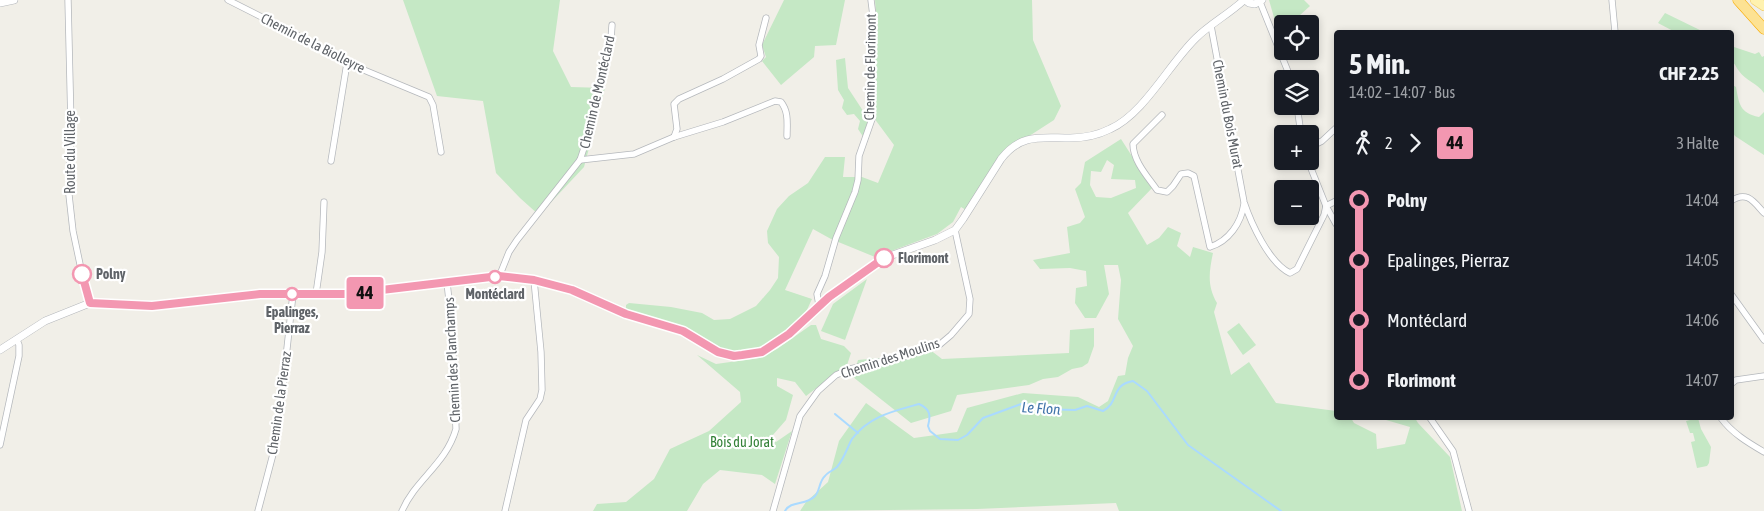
<!DOCTYPE html>
<html lang="de">
<meta charset="utf-8">
<style>
:root{--surface:#171b24;--page:#20242c;--text:#f1f3f6;--muted:#9ea1a6}
body{margin:0;font-family:"Asap Condensed",sans-serif;background:var(--page);color:var(--text);height:100vh;display:flex;flex-direction:column;font-size:19px;white-space:nowrap}
*{box-sizing:border-box;margin:0}
p{font-size:16px;color:var(--muted)}
.icon{flex:none;width:28px;height:28px;fill:none;stroke:currentColor;stroke-width:2;stroke-linecap:round;stroke-linejoin:round}
.map{position:relative;flex:1;overflow:hidden}
.sheet{position:absolute;left:1334px;top:30px;width:400px;height:390px;display:flex;flex-direction:column;background:var(--surface);border-radius:5px;box-shadow:0 2px 8px #0003}
.sheet>*{flex:none}
.badge{padding:0 10px;border-radius:4px;font-size:18px;line-height:32px}
.buttons{position:absolute;left:1274px;top:15px;display:grid;gap:10px}
.buttons a{display:grid;place-items:center;width:45px;height:45px;border-radius:5px;background:var(--surface);box-shadow:0 2px 8px #0003;font-size:25px}
.map>.badge{position:absolute;translate:-50% -50%;box-shadow:0 0 0 2px #fff}
.legs{display:flex;align-items:center;gap:8px;height:55px;padding:0 15px;font-size:16px}
.legs p{margin-inline-start:auto}
.overview{display:flex;align-items:center;justify-content:space-between;height:85px;padding:0 15px}
h1{font-size:28px;font-weight:700;line-height:38px}
ul{padding:0 15px;list-style:none}
li{display:flex;align-items:center;gap:18px;height:60px;font-size:19px}
li i{display:grid;place-items:center;width:8px;height:100%;margin:0 6px;background:currentColor}
li i::after{content:'';width:12px;height:12px;margin:-6px;border:4px solid;border-radius:50%;background:var(--surface)}
li p{margin-inline-start:auto}
li:first-child i{background:linear-gradient(#0000 50%,currentColor 0)}
li:last-child i{background:linear-gradient(currentColor 50%,#0000 0)}
.map>svg:first-child{display:block}
.green{fill:#c5e8c5;fill-rule:evenodd}
.lines{fill:none;stroke-linecap:round;stroke-linejoin:round}
.stream{stroke:#aadaff;stroke-width:2}
.minor-casing{stroke:#b5b8bc;stroke-width:7}
.tertiary-casing{stroke:#b5b8bc;stroke-width:8}
.primary-casing{stroke:#f2c960;stroke-width:10}
.motorway-casing{stroke:#f9ab00;stroke-width:11}
.minor{stroke:#fff;stroke-width:5.5}
.tertiary{stroke:#fff;stroke-width:7}
.primary{stroke:#fff2af;stroke-width:9}
.motorway{stroke:#fde293;stroke-width:10}
.line-1-casing{stroke:#fff;stroke-width:11}
.line-1{stroke:#f397b1;stroke-width:8}
.stop-1-dot{fill:#fff;stroke:#f397b1;stroke-width:2.5}
.labels{text-anchor:middle;dominant-baseline:central;stroke-width:4.5;stroke-linejoin:round;paint-order:stroke}
.street-label{font-size:14px;fill:#5f6368;stroke:#fff}
.stop-label{font-size:14px;font-weight:bold;fill:#5f6368;stroke:#fff;text-anchor:start}
.park-label{font-size:14px;fill:#348238;stroke:#fff}
.water-label{font-size:15px;font-style:italic;fill:#4174aa;stroke:#fff}
</style>
<div class="map">
<svg width="1764" height="511" viewBox="0 0 1764 511">
<rect width="100%" height="100%" fill="#f1efe8"/>
<g class="green">
<polygon points="403,0 560,0 553,51 571,87 605,88 584,167 539,215 520,198 496,173 483,101 437,96"/>
<polygon points="784,0 845,0 836,45 815,46 814,57 781,85 762,61 766,57 762,45"/>
<path d="M875,0H1032L1033,40L1061,106L1054,120L1012,147L966,210L961,207L953,222L937,234L875,257L831,239L813,229L785,290L812,299C809,305 807,311 803,316C784,338 748,360 718,348C707,343 698,333 686,328C668,321 649,318 631,312L626,309V305L629,303L671,307L702,313L714,320L730,319L756,306L770,290L778,278L779,257L768,243L767,231L777,209L789,196L808,183L825,157H845L843,177H862L878,183L894,145L874,118V65L877,28Z"/>
<polygon points="1269,0 1304,0 1310,6 1290,24 1283,23 1277,28"/>
<polygon points="1665,13 1704,32 1675,32 1658,23"/>
<path d="M1731,46L1755,54L1759,52L1762,57L1764,56V93C1757,83 1746,81 1739,71C1735,66 1736,64 1731,61Z"/>
<polygon points="845,58 848,88 869,120 864,138 858,129 860,121 854,114 847,115 842,108 844,100 838,90 836,60"/>
<path d="M1731,84L1736,87C1739,104 1740,113 1759,117L1764,112V155L1735,136L1731,130Z"/>
<path d="M1121,139L1144,175L1155,185L1128,213L1147,245L1159,238L1168,227L1181,233L1177,246L1190,257L1193,247L1213,253C1209,272 1207,286 1217,303L1214,312L1231,375L1249,362L1276,403L1336,411V418H1351L1354,423L1376,434L1377,449L1405,444L1410,427L1386,420L1383,418H1415L1418,423L1450,457L1462,511H1119L1116,503L977,509L800,511L806,502L828,482L839,441L866,403L914,438L957,432L967,408L1023,393L1078,397L1099,407L1108,401L1118,376L1125,375L1128,358L1133,346L1118,319L1121,280L1118,265H1104L1109,294L1096,318H1085L1075,303L1076,288L1087,286L1086,271L1070,268L1040,269L1033,260L1070,253L1067,227L1080,223L1085,217L1075,189L1081,183L1085,162ZM1107,160L1114,165L1111,179L1135,180L1136,188L1111,198L1096,197L1090,185L1091,171L1101,172Z"/>
<polygon points="867,279 845,340 821,331 833,304"/>
<polygon points="1239,323 1256,345 1243,355 1227,332"/>
<polygon points="811,325 816,325 821,339 844,346 851,353 847,365 806,396 795,382 777,378 777,386 793,395 786,420 772,436 776,442 792,431 775,484 762,475 720,470 703,484 687,511 593,511 597,504 626,502 654,479 670,449 709,431 741,402 740,392 697,355 716,364 759,358 777,349"/>
<polygon points="1094,328 1094,346 1088,363 1082,367 1072,369 1058,377 1043,379 1029,385 957,395 951,411 911,423 853,377 858,360 901,356 929,349 942,359 1069,353 1070,330"/>
<polygon points="1698,418 1701,429 1711,447 1709,463 1707,466 1697,468 1691,442 1695,441 1693,433 1690,433 1686,421"/>
</g>
<g class="lines">
<g class="stream">
<polyline points="835,414 858,433"/>
<path d="M785,511C791,500 806,506 815,496C820,491 819,481 825,476C828,472 834,470 837,467C844,459 847,448 852,439C869,416 894,411 919,404C930,409 931,415 928,426L930,431L940,439L958,440L967,435L983,418L1021,404H1027L1036,409L1075,410L1087,406L1103,411C1120,402 1110,385 1133,381L1147,391L1188,445L1281,511"/>
</g>
<defs>
<g id="minor">
<polyline points="68,0 71,125 69,195 73,231 85,288 90,303"/>
<polyline points="228,0 301,37 347,63 429,97 433,105 441,152"/>
<polyline points="1612,0 1615,32"/>
<polyline points="1260,2 1291,79"/>
<path d="M1211,26L1244,202C1251,223 1269,263 1290,273L1297,269L1324,215L1326,206"/>
<polyline points="1297,106 1301,134"/>
<path d="M1162,115L1133,144C1133,161 1148,177 1157,190L1167,192L1173,186L1181,174L1188,173L1194,176L1210,247C1229,241 1241,223 1244,204"/>
<polyline points="674,137 677,129 674,104 679,99 723,79 759,59 761,56 759,45 766,18"/>
<polyline points="1310,147 1322,141 1336,128"/>
<path d="M580,160L634,154L674,137L723,122L775,101L781,102C789,112 787,124 787,136"/>
<polyline points="331,161 347,63"/>
<polyline points="1308,161 1326,206 1336,224"/>
<path d="M1731,201C1747,190 1754,202 1764,213"/>
<polyline points="1326,206 1336,201"/>
<polyline points="499,277 509,252 517,240 580,160 593,121 599,83 611,39 612,25"/>
<polyline points="316,294 322,252 324,202"/>
<polyline points="1731,294 1764,340"/>
<polyline points="819,305 817,294 825,276 836,238 855,192 858,180 859,156 872,119 870,65 873,16 871,0"/>
<polyline points="1731,384 1736,380 1764,376"/>
<polyline points="1430,418 1453,451 1469,511"/>
<path d="M1721,418C1732,433 1747,442 1764,452"/>
<polyline points="0,445 19,356 19,345 17,340"/>
<polyline points="258,511 277,439 293,294"/>
<path d="M402,511C415,480 446,464 456,429L452,329L447,282"/>
<polyline points="505,511 526,420 540,399 542,390 541,352 534,280"/>
<polyline points="773,511 800,416 818,391 836,375 850,369 906,356 938,346 951,335 969,314 970,299 955,230"/>
</g>
<g id="tertiary">
<polyline points="1245,0 1249,3 1255,4 1262,0"/>
<polyline points="0,3 14,0"/>
<path d="M0,350L45,321L90,303L152,306L260,294H347L499,277L534,280L572,290L626,314L683,331L718,352L734,356L750,354L762,351L789,334L819,305L884,258L935,240L955,230L963,219L1001,159C1021,133 1041,138 1070,138C1083,138 1098,135 1110,129C1144,114 1169,64 1196,38C1210,24 1229,14 1244,0"/>
</g>
<polyline id="primary" points="1755,0 1764,6"/>
<polyline id="motorway" points="1738,0 1764,29"/>
</defs>
<use href="#minor" class="minor-casing"/>
<use href="#tertiary" class="tertiary-casing"/>
<use href="#primary" class="primary-casing"/>
<use href="#motorway" class="motorway-casing"/>
<use href="#minor" class="minor"/>
<use href="#tertiary" class="tertiary"/>
<use href="#primary" class="primary"/>
<use href="#motorway" class="motorway"/>
</g>
<g class="lines">
<defs>
<polyline id="line-1" points="82,274 90,303 152,306 260,294 348,294 499,276 534,280 572,290 626,314 683,331 718,352 734,356 742,355 762,352 789,334 829,297 884,258"/>
</defs>
<use href="#line-1" class="line-1-casing"/>
<use href="#line-1" class="line-1"/>
</g>
<g class="stop-1-dot">
<circle cx="884" cy="258" r="9"/>
<circle cx="82" cy="274" r="9"/>
<circle cx="495" cy="277" r="6"/>
<circle cx="292" cy="294" r="6"/>
</g>
<g class="labels">
<g class="street-label">
<text transform="translate(313 43) rotate(27)">Chemin de la Biolleyre</text>
<text transform="translate(870 67) rotate(-89)">Chemin de Florimont</text>
<text transform="translate(597 92) rotate(-77)">Chemin de Montéclard</text>
<text transform="translate(1228 114) rotate(79)">Chemin du Bois Murat</text>
<text transform="translate(70 152) rotate(-90)">Route du Village</text>
<text transform="translate(890 358) rotate(-18)">Chemin des Moulins</text>
<text transform="translate(452 360) rotate(-93)">Chemin des Planchamps</text>
<text transform="translate(279 403) rotate(-82)">Chemin de la Pierraz</text>
</g>
<g class="stop-label">
<text x="898" y="258">Florimont</text>
<text x="96" y="274">Polny</text>
<text x="495" y="294" text-anchor="middle">Montéclard</text>
<text x="292" y="312" text-anchor="middle">Epalinges,<tspan x="292" dy="16">Pierraz</tspan></text>
</g>
<g class="park-label">
<text x="742" y="442">Bois du Jorat</text>
</g>
<g class="water-label">
<text transform="translate(1041 408) rotate(4)">Le Flon</text>
</g>
</g>
</svg>
<div class="buttons">
<a><svg class="icon" aria-label="locate" viewBox="0 0 24 24"><circle cx="12" cy="12" r="6"/><path d="M12 2v4M12 18v4M2 12h4M18 12h4"/></svg></a>
<a><svg class="icon" aria-label="layers" viewBox="0 0 24 24"><path d="M12 4l9 5-9 5-9-5zM3 14l9 5 9-5"/></svg></a>
<a>+</a>
<a>−</a>
</div>
<b class="badge" style="left:365px;top:293px;background:#f397b1;color:#111">44</b>
<section class="sheet">
<div class="overview"><div><h1>5 Min.</h1><p>14:02 – 14:07 · Bus</p></div><b>CHF 2.25</b></div>
<div class="legs"><svg class="icon" aria-label="walk" viewBox="0 0 24 24"><circle cx="13" cy="4" r="2"/><path d="M13 8l-2 6 4 7M11 14l-3 7M7 12l3-4h3l4 4"/></svg>2<svg class="icon" aria-label="forward" viewBox="0 0 24 24"><path d="M9 5l7 7-7 7"/></svg><b class="badge" style="background:#f397b1;color:#111">44</b><p>3 Halte</p></div>
<ul>
<li><i style="color:#f397b1"></i><b>Polny</b><p>14:04</p></li>
<li><i style="color:#f397b1"></i><span>Epalinges, Pierraz</span><p>14:05</p></li>
<li><i style="color:#f397b1"></i><span>Montéclard</span><p>14:06</p></li>
<li><i style="color:#f397b1"></i><b>Florimont</b><p>14:07</p></li>
</ul>
</section>
</div>
